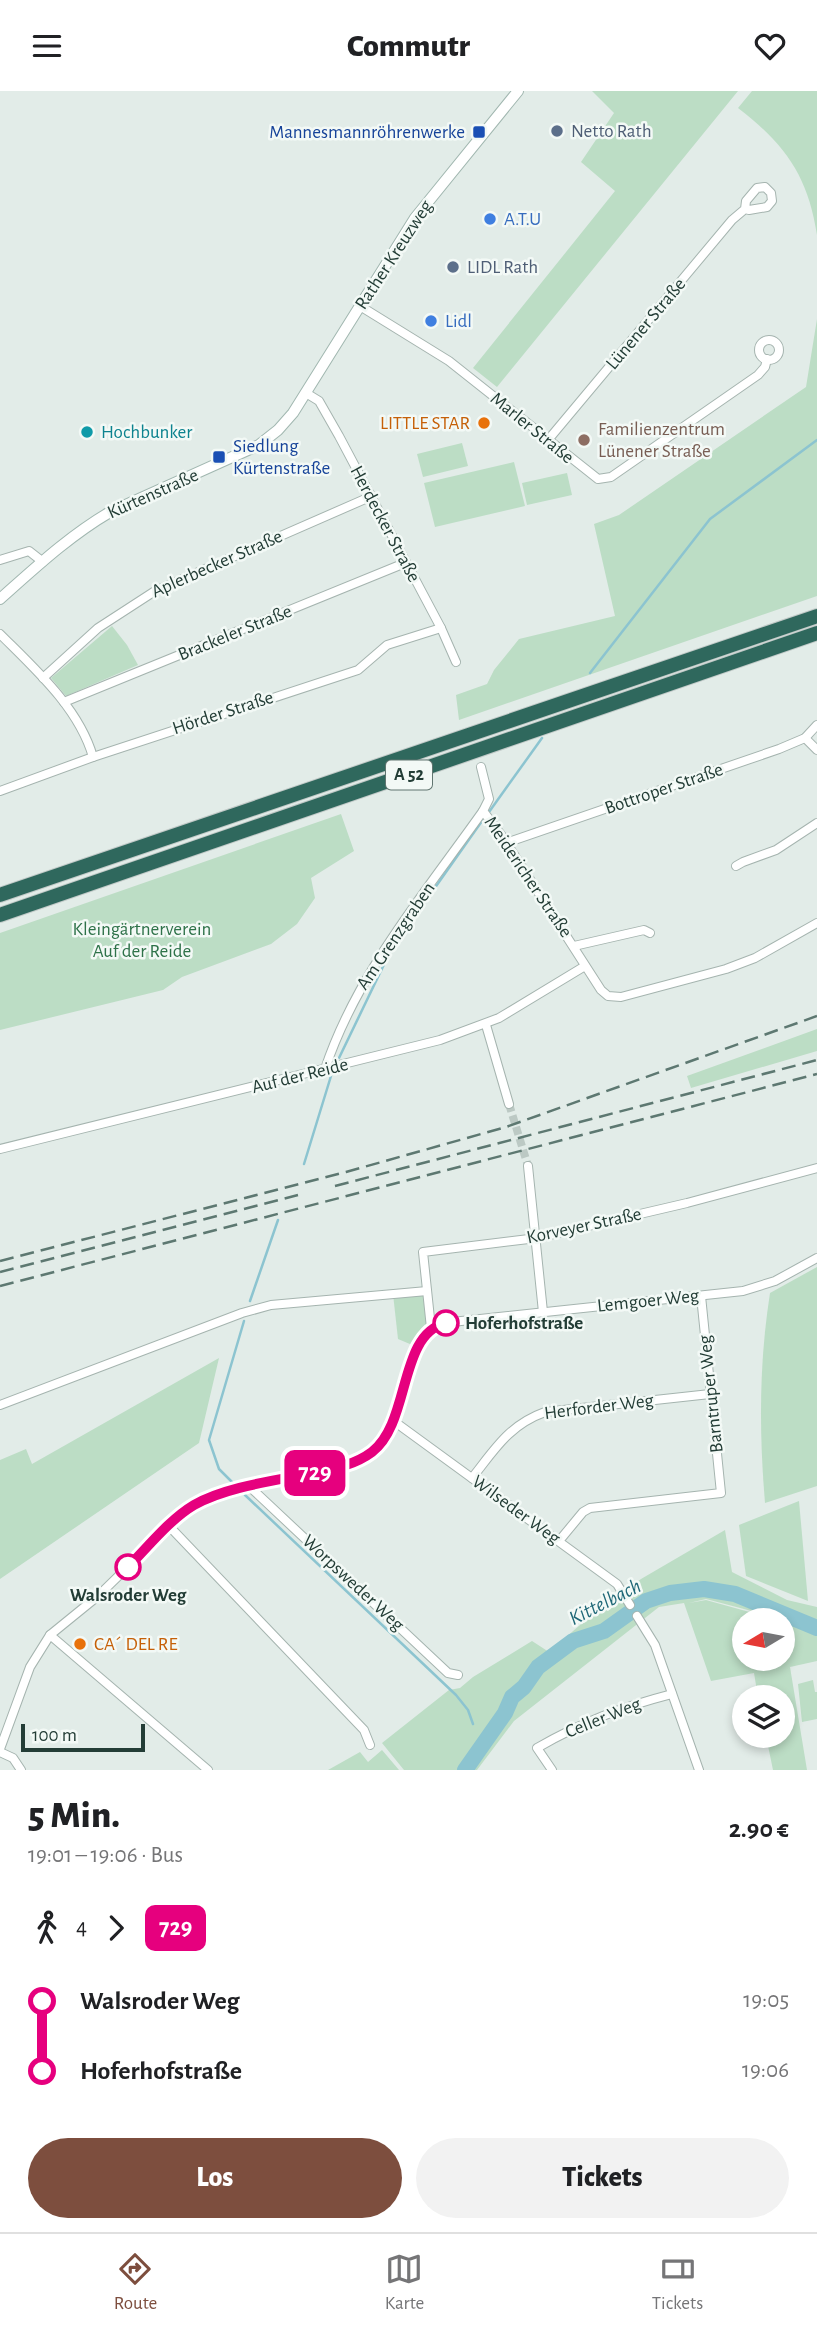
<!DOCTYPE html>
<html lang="de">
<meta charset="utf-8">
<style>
:root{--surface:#fff;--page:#f2f2f2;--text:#202124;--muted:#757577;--line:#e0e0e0;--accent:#7d4e3e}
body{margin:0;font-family:"Alegreya Sans",sans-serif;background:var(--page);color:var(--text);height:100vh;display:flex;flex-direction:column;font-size:26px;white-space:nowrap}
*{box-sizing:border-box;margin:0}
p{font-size:23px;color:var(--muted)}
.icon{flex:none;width:38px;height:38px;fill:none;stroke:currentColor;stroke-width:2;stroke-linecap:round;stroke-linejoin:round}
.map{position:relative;height:1679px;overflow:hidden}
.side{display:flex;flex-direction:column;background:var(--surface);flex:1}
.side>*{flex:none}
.badge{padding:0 14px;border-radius:10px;font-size:24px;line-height:46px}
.needle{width:46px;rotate:260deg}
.buttons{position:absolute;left:732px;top:1517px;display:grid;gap:14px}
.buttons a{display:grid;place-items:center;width:63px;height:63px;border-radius:50%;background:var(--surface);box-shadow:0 4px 10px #0003;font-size:35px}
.scale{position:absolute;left:21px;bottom:18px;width:124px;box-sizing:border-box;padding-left:7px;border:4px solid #233d36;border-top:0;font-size:19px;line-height:24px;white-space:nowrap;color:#233d36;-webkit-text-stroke:5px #f3f9f6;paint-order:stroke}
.map>.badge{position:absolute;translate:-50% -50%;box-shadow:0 0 0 4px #fff}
.legs{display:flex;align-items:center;gap:10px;height:77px;padding:0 28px;font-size:23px}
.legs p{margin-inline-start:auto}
.head{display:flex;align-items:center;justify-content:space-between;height:119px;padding:0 28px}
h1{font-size:38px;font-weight:800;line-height:52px}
.primary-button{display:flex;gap:14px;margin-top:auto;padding:14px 28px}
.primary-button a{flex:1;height:80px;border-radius:42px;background:var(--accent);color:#fff;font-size:28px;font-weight:800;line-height:80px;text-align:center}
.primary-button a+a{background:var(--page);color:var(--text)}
ul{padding:0 28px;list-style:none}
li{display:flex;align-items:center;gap:24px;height:70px;font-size:26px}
li i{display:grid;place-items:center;width:10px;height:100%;margin:0 9px;background:currentColor}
li i::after{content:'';width:18px;height:18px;margin:-9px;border:5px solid;border-radius:50%;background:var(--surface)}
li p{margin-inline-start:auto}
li:first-child i{background:linear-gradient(#0000 50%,currentColor 0)}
li:last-child i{background:linear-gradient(currentColor 50%,#0000 0)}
header{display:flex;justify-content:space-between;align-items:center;height:91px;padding:0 28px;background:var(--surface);font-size:32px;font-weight:800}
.dock{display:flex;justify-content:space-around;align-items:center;height:98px;border-top:2px solid var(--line);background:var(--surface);font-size:19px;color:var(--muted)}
.dock a{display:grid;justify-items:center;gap:4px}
.dock .on{color:var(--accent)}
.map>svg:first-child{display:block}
.green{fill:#bcddc5;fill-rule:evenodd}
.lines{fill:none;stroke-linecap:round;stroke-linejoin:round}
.stream{stroke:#8cc4d0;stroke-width:2.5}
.river{stroke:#8cc4d0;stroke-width:16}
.street-tunnel{stroke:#bcc9c4;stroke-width:8;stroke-dasharray:8 4;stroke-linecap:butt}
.street-casing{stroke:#a5b4af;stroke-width:10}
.secondary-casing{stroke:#a1b7b0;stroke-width:12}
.highway-casing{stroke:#c1c9c7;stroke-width:16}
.street{stroke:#fff;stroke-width:8}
.secondary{stroke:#fff;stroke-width:10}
.highway{stroke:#2f685d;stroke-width:14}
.rail{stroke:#5d7871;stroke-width:2.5;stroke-dasharray:14 7;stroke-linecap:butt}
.line-1-casing{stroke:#fff;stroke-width:16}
.line-1{stroke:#e6007e;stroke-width:10}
.service-dot{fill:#5c6f8a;stroke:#f3f9f6;stroke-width:2.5}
.transit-dot{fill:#1a4fb4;stroke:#f3f9f6;stroke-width:2.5}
.shop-dot{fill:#3f7fe0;stroke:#f3f9f6;stroke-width:2.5}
.food-dot{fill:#e8710a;stroke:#f3f9f6;stroke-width:2.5}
.culture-dot{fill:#0f9aa8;stroke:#f3f9f6;stroke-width:2.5}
.education-dot{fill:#8d6e63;stroke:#f3f9f6;stroke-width:2.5}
.stop-1-dot{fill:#fff;stroke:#e6007e;stroke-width:3.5}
.labels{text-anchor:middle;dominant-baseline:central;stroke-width:5;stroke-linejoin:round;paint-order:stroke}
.shield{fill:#f3f9f6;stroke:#617570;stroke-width:2}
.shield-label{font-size:18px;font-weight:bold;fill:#233d36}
.service-label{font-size:19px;fill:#4e5e75;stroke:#f3f9f6;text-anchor:start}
.transit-label{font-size:19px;fill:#164399;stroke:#f3f9f6;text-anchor:end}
.shop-label{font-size:19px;fill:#366cbe;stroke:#f3f9f6;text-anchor:start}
.street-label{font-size:19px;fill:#233d36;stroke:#f3f9f6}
.food-label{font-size:19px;fill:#c56008;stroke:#f3f9f6;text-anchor:end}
.education-label{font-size:19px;fill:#785e54;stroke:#f3f9f6;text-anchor:start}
.culture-label{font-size:19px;fill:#0d838f;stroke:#f3f9f6;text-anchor:start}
.park-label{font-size:19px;fill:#2e7249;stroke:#f3f9f6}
.stop-label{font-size:19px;font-weight:bold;fill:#233d36;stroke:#f3f9f6;text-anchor:start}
.water-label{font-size:21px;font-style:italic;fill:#1e6777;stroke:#f3f9f6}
</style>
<header><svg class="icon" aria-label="menu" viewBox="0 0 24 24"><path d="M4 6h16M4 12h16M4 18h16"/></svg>Commutr<svg class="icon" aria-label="heart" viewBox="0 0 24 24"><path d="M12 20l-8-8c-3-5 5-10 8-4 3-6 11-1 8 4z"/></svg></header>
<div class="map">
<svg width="817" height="1679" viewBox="0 0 817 1679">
<rect width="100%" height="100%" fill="#e2ece8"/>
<g class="green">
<polygon points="592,0 738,0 497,296 473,277 615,100 581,71 614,22"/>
<path d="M752,0H817V144C808,85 785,53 738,17Z"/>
<polygon points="817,228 817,505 459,629 456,604 487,593 494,579 519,548 615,525 594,433 619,424 806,296"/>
<polygon points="462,352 468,375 423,386 417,363"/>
<polygon points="514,371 525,415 435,436 424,392"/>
<polygon points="567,382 572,404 527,414 522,392"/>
<polygon points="112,535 127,554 138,574 66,605 51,587"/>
<polygon points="341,723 354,760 311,787 315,807 297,833 271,853 182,886 163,899 0,939 0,842"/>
<polygon points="817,938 817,960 691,997 687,985"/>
<path d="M817,1176V1395L765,1412C759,1341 759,1272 770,1202Z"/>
<polygon points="427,1200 431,1237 417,1256 398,1248 393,1203"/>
<polygon points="219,1267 199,1352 0,1488 0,1369 26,1358 32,1373"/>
<polygon points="799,1410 808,1510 746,1485 739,1434"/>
<path d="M725,1439L732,1481L787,1509L817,1516V1570L790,1576L807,1679H773L766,1645H782V1606H758L754,1582L711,1590L684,1512L659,1516L514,1630L477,1679H404L382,1652L449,1599L460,1597L473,1586L532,1550L549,1561L588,1527L641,1488ZM706,1508L763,1523L812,1540L787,1532V1547L786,1532L782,1531V1568H744V1530L778,1529L706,1509L689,1512Z"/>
<polygon points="813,1589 815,1601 817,1601 817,1628 802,1631 798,1593"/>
<polygon points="382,1659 399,1679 328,1679 360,1661 368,1671"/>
</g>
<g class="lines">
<g class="stream">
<polyline points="590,582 710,428 817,349"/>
<polyline points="489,721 542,647"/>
<polyline points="339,967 391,859 482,730"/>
<polyline points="304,1073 331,985"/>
<polyline points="250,1210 278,1129"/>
<polyline points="233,1392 219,1378 209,1349 244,1230"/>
<polyline points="245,1404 456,1604 468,1619 473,1633"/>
<polyline points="479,1650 482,1656"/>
</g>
<polyline class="river" points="465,1679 505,1622 512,1606 524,1596 538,1576 573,1550 604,1540 646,1510 670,1502 704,1498 735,1503 817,1537"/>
<polyline class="street-tunnel" points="509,1013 528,1075"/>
<defs>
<g id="street">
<polyline points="360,215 449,270 598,388 611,386 758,284 765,276 767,268"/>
<circle cx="769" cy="259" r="10"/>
<polyline points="306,302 319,310 339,345 441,537 456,571"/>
<polyline points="548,349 732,129 745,118 749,119 767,116 772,110 771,102 765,96 757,97 746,110 745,118"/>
<polyline points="0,469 29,460 43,471"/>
<path d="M0,543C35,578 79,617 93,666"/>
<polyline points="43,587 98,537 155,500 372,405"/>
<polyline points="64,611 405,472"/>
<polyline points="805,647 817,659"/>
<polyline points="481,676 489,708 483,720 502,745 601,899 608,905 621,906 726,878 755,867 817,832"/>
<polyline points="0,700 93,666 358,579 387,554 441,537"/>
<polyline points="506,752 779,658 805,647 817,634"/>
<polyline points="736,775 743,771 776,759 817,732"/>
<polyline points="574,855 644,839 650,842"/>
<polyline points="486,934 509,1013"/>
<path d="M325,978C357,882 425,802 483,720"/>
<polyline points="0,1058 440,949 499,927 585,875"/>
<polyline points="528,1075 543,1221"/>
<polyline points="431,1237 423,1161 537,1147 687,1112 817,1077"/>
<polyline points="0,1314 242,1222 271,1214 427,1200"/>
<polyline points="395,1331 617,1493 630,1514"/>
<path d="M472,1387C495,1358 509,1334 545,1321L710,1303"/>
<polyline points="250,1396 448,1582 458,1584"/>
<polyline points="169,1435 364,1639 370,1654"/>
<polyline points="559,1450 583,1421 590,1417 721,1402 701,1205"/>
<polyline points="637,1525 655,1554 699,1679"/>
<polyline points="50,1544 208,1679"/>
<path d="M0,1658L30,1576L50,1544L98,1505L182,1423C229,1390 294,1389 348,1374C360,1369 371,1364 380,1354C407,1326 403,1256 431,1237C437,1233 446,1232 452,1231L743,1200L775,1190L817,1167"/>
<polyline points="0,1661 13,1667 21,1679"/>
<path d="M552,1679L537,1657C582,1631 622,1616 672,1603"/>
</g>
<path id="secondary" d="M0,508C35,477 69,445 110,421L259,354L278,339L293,322L415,127L518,0"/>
<g id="highway">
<polyline points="0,804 817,525"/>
<polyline points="0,824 817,542"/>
</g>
</defs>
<use href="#street" class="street-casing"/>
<use href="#secondary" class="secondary-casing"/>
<use href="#highway" class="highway-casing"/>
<use href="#street" class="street"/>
<use href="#secondary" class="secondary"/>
<use href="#highway" class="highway"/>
<g class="rail">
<polyline points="335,1095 817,969"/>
<polyline points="0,1170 346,1081 506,1036 817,925"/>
<polyline points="0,1181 298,1104"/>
<polyline points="0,1195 817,983"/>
</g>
</g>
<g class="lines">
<defs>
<path id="line-1" d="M128,1476C148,1456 169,1429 194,1414C227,1395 280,1389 318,1381C337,1377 356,1373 372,1361C411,1331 398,1243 446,1232"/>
</defs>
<use href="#line-1" class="line-1-casing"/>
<use href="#line-1" class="line-1"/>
</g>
<g class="service-dot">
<circle cx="557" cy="40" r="7"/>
<circle cx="453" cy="176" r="7"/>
</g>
<g class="transit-dot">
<rect x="472" y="34" width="14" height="14" rx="3.5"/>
<rect x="212" y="359" width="14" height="14" rx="3.5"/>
</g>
<g class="shop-dot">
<circle cx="490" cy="128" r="7"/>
<circle cx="431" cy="230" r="7"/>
</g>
<g class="food-dot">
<circle cx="484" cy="332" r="7"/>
<circle cx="80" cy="1553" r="7"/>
</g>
<circle class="culture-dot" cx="87" cy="341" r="7"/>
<circle class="education-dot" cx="584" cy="349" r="7"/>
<g class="stop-1-dot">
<circle cx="446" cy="1232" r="12"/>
<circle cx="128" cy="1476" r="12"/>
</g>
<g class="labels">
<rect class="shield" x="386" y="669.5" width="46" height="29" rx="5"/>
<g class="shield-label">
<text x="409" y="684">A 52</text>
</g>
<g class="service-label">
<text x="571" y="40">Netto Rath</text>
<text x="467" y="176">LIDL Rath</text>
</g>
<g class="transit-label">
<text x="465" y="41">Mannesmannröhrenwerke</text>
<text x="233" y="355" text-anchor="start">Siedlung<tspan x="233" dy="22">Kürtenstraße</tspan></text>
</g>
<g class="shop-label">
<text x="504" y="128">A.T.U</text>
<text x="445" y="230">Lidl</text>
</g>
<g class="street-label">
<text transform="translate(394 164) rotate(-57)">Rather Kreuzweg</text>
<text transform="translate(646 233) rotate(-50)">Lünener Straße</text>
<text transform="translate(532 337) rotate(39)">Marler Straße</text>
<text transform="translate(153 403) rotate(-24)">Kürtenstraße</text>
<text transform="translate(385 433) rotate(62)">Herdecker Straße</text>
<text transform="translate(217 473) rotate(-24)">Aplerbecker Straße</text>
<text transform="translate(235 542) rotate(-22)">Brackeler Straße</text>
<text transform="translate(223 622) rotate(-18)">Hörder Straße</text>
<text transform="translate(664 698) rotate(-19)">Bottroper Straße</text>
<text transform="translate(528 786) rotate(56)">Meidericher Straße</text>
<text transform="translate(396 845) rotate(-56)">Am Grenzgraben</text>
<text transform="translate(300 985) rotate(-14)">Auf der Reide</text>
<text transform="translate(584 1135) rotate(-12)">Korveyer Straße</text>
<text transform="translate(648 1210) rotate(-6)">Lemgoer Weg</text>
<text transform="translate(711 1303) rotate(-96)">Barntruper Weg</text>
<text transform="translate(599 1316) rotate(-7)">Herforder Weg</text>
<text transform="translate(516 1419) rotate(36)">Wilseder Weg</text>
<text transform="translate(353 1492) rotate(43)">Worpsweder Weg</text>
<text transform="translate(603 1627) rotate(-22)">Celler Weg</text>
</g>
<g class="food-label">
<text x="470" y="332">LITTLE STAR</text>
<text x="94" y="1553" text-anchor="start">CA´ DEL RE</text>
</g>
<g class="education-label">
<text x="598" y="338">Familienzentrum<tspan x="598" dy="22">Lünener Straße</tspan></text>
</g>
<g class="culture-label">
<text x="101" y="341">Hochbunker</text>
</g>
<g class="park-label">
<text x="142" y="838">Kleingärtnerverein<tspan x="142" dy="22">Auf der Reide</tspan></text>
</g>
<g class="stop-label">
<text x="465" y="1232">Hoferhofstraße</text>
<text x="128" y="1504" text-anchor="middle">Walsroder Weg</text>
</g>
<g class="water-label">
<text transform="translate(605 1511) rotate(-27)">Kittelbach</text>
</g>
</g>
</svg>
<div class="buttons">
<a><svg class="needle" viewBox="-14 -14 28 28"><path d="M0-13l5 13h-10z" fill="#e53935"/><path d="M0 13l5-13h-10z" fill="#757577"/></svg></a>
<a><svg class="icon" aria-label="layers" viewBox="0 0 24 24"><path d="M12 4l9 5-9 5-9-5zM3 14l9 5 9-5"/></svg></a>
</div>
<div class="scale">100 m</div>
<b class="badge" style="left:315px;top:1382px;background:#e6007e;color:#fff">729</b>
</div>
<section class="side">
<div class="head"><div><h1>5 Min.</h1><p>19:01 – 19:06 · Bus</p></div><b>2.90 €</b></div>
<div class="legs"><svg class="icon" aria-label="walk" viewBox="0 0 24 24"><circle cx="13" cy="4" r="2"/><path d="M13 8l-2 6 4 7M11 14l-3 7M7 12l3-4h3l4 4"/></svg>4<svg class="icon" aria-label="forward" viewBox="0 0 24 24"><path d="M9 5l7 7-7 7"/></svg><b class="badge" style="background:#e6007e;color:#fff">729</b></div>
<ul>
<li><i style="color:#e6007e"></i><b>Walsroder Weg</b><p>19:05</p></li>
<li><i style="color:#e6007e"></i><b>Hoferhofstraße</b><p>19:06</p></li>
</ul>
<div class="primary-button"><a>Los</a><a>Tickets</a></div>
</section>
<nav class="dock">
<a class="on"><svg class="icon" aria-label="directions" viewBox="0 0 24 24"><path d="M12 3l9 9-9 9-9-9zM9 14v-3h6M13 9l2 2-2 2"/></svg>Route</a>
<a><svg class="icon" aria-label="map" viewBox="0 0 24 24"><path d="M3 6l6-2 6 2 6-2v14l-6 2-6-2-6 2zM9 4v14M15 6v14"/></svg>Karte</a>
<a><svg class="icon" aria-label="tickets" viewBox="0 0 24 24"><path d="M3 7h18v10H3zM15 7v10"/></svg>Tickets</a>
</nav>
